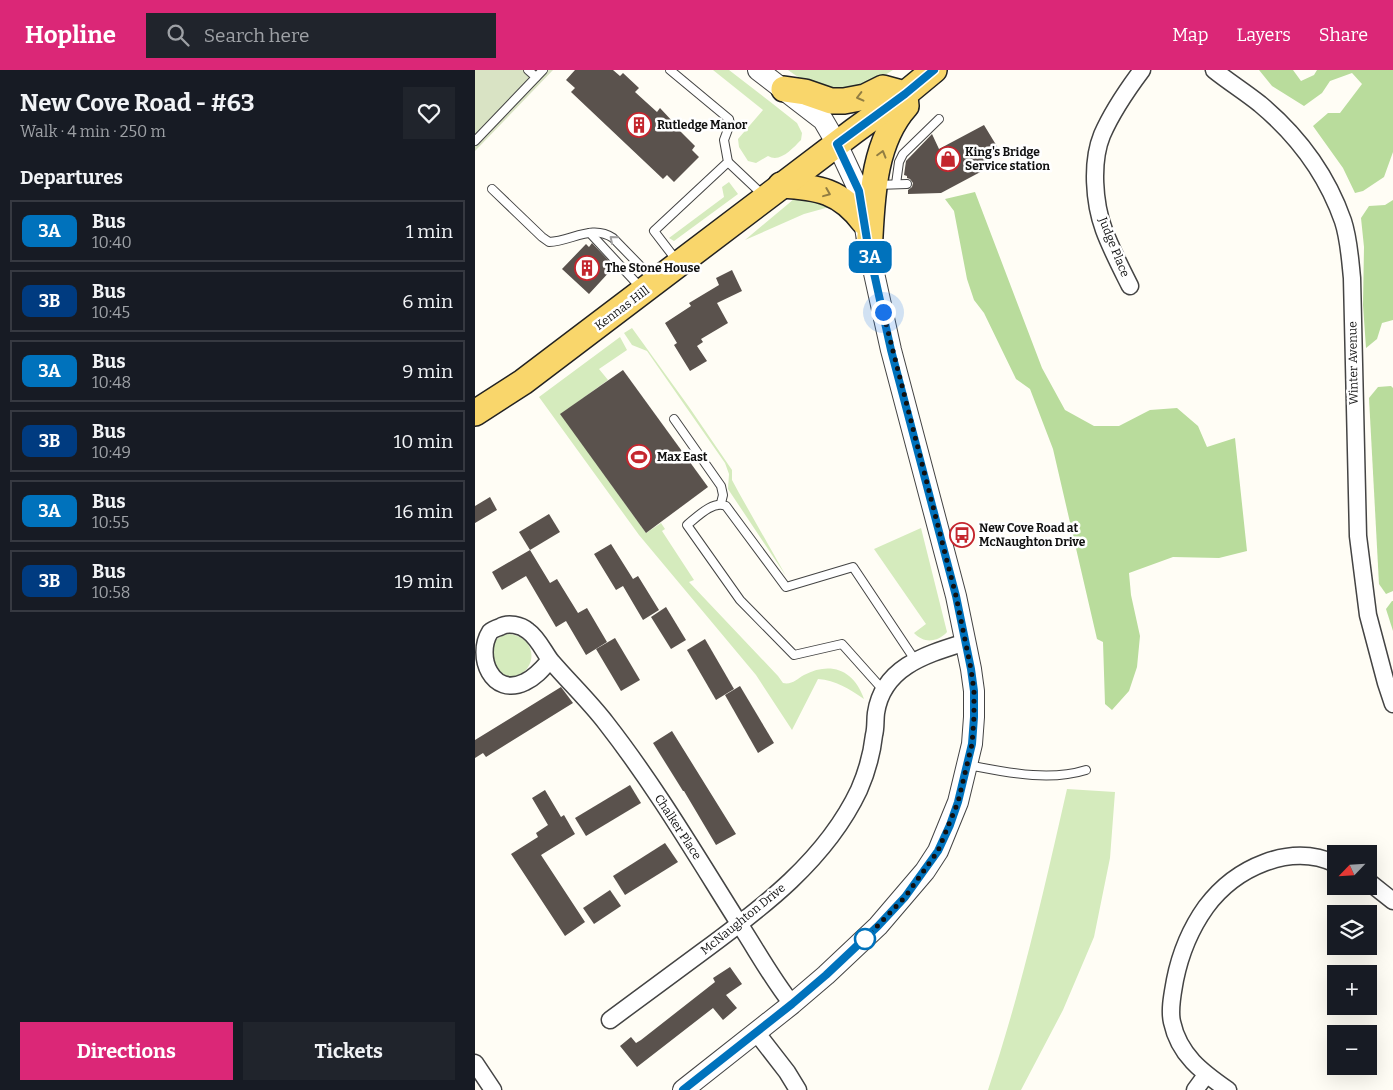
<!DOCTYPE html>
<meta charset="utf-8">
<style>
:root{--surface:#171b24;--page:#20242c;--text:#f1f3f6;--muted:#9ea1a6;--line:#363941;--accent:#db2777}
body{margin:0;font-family:Bitter,serif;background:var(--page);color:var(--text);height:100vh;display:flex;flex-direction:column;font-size:19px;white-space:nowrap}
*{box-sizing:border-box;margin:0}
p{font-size:16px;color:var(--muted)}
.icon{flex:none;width:28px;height:28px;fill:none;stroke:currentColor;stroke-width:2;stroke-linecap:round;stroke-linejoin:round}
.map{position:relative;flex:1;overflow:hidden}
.details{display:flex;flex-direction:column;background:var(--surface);width:475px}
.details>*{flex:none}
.badge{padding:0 10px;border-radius:8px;font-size:18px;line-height:32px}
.needle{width:32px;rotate:245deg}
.buttons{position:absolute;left:852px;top:775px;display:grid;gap:10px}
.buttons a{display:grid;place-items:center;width:50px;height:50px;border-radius:0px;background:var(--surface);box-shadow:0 5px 20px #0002;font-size:25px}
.you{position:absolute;width:25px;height:25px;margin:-12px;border:4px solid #fff;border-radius:50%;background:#1a73e8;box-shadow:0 0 0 8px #1a73e833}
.map>.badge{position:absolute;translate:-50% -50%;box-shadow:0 0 0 2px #fff}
h2{padding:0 20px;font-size:19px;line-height:45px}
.round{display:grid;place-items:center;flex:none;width:52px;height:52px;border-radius:0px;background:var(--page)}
.head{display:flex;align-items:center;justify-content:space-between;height:85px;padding:0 20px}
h1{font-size:24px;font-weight:700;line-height:38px}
.primary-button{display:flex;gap:10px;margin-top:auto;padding:10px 20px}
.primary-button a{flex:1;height:58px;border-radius:0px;background:var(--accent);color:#fff;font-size:20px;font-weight:700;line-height:58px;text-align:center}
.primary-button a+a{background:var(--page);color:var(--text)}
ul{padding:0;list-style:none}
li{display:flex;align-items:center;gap:15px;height:62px;margin:0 10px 8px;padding:0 10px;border:2px solid var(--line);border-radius:0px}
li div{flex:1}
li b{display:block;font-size:19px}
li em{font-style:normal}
li .badge{min-width:55px;font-weight:700;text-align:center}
header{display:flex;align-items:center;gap:30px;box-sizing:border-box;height:70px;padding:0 25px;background:var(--accent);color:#fff}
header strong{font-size:24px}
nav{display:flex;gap:28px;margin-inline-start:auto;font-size:18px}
.search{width:350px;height:45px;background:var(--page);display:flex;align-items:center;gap:12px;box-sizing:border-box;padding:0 18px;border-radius:0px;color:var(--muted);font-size:19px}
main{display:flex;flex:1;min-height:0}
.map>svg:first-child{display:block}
.green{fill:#d5ebbd}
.forest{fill:#b9dc9c}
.cemetery{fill:#d9e3c4}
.building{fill:#5a524d}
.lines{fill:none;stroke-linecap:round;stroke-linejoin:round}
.service-casing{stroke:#444;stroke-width:10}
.minor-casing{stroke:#444;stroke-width:19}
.tertiary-casing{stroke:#444;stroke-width:22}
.primary-casing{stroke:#222;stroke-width:28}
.service{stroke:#fff;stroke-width:8}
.minor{stroke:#fff;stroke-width:16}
.tertiary{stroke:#fff;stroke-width:20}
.primary{stroke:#f9d66b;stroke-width:25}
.oneway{stroke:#917d42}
.oneway2{stroke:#a0a0a0}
.line-casing{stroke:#fff;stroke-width:11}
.line{stroke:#0072bc;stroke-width:8}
.walk{stroke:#111;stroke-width:5;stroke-dasharray:0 9}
.stop-dot{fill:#fff;stroke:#0072bc;stroke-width:2.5}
.labels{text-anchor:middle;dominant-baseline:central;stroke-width:5;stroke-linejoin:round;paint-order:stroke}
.poi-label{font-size:12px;font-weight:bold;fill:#111;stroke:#fff;text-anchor:start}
.street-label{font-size:12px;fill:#111;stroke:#fff}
</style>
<header>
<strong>Hopline</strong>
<div class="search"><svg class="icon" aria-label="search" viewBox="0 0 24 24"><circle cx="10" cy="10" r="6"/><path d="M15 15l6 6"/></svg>Search here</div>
<nav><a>Map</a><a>Layers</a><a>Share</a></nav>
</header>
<main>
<section class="details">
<div class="head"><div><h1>New Cove Road - #63</h1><p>Walk · 4 min · 250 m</p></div><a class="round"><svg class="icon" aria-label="heart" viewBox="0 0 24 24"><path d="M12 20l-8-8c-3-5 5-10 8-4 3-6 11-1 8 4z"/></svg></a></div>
<h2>Departures</h2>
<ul>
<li><span class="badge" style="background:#0072bc;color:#fff">3A</span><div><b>Bus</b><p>10:40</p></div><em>1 min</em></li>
<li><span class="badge" style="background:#003b80;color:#fff">3B</span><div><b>Bus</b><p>10:45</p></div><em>6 min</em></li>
<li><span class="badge" style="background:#0072bc;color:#fff">3A</span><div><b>Bus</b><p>10:48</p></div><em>9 min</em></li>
<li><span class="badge" style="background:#003b80;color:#fff">3B</span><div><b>Bus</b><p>10:49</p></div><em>10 min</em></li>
<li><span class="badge" style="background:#0072bc;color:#fff">3A</span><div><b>Bus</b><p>10:55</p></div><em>16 min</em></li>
<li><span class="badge" style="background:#003b80;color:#fff">3B</span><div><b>Bus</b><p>10:58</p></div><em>19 min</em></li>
</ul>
<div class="primary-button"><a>Directions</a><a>Tickets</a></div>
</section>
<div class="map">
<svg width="918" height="1020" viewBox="0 0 918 1020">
<rect width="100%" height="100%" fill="#fffdf5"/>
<g class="green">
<path d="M238,0H254L298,34L322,53L327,63L326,70C317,79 305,93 293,86L281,93L273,91L264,77L263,69L288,40Z"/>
<path d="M313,0H418C385,22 346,26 313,0Z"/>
<polygon points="254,112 263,124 199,171 194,168 249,127 247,117"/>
<polygon points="332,126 358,136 329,144 270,170 319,129"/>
<polygon points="157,258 214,337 257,400 257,410 264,423 311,506 253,419 254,404 250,393 172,281 157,275 149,263"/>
<path d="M145,267L152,280L124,299L133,310L86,344L171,463L186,453L190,459L187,461L219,510L214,512L303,606L308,613C317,615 322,609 329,605C356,591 379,600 389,629C374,619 361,610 343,609L317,660L281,605L164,465L64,327Z"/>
<path d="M446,458L472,562C463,572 449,574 439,563L451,554L399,479Z"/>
<path d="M35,564C70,569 59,616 25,605L13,580C20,571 23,565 35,564Z"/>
<path d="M592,719L640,722L635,788L619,867L588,940L546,1020H513C546,922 569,820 592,719Z"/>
</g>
<g class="forest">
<polygon points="784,0 818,0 826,11 839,5 842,0 918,0 918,82 909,107 888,121 880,123 868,98 838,56 853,43 865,43 887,14 877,3 855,11 847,23 829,36 797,16"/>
<polygon points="500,122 567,298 590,340 619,356 644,356 675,340 702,338 723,356 732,377 760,368 772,481 744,488 698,487 654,503 656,525 665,566 662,597 654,621 637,640 630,634 628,572 622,569 578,379 555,319 541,309 509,243 499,230 492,209 479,141 470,129"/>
<polygon points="918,130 918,250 907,253 902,269 891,278 888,235 889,177 886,148 894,136 910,135"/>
<polygon points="916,316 918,318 918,521 911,524 904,514 894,328 903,317"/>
<polygon points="917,531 918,531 918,561 911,539"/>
</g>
<polygon class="cemetery" points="0,0 78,0 0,81"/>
<g class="building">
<polygon points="100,0 138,0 145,6 148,3 164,18 160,22 182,42 185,38 199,53 198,54 220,76 217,80 224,87 199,112 192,105 188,109 96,22 100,18 91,10"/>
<polygon points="509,55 526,83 508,92 511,99 466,123 433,124 433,120 437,117 438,113 435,109 432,108 432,106 429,105 431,91 457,64 464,79"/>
<polygon points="117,173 136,193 133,196 137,199 114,224 87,199 111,174 114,177"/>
<polygon points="257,200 267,221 242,233 253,253 226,269 228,272 222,276 232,291 215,301 199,275 202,273 190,253 216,236 214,233 244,215 241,208"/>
<polygon points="148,300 233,417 171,463 85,344"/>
<polygon points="15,427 22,440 0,453 0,436"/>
<polygon points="74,444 85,462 55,480 44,462"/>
<polygon points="136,474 158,509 163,506 184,540 168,550 148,516 141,520 119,484"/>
<polygon points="55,480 75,513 82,509 103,543 112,538 132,572 111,585 91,551 81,557 51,506 27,520 17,502"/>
<polygon points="191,537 211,570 196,579 176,547"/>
<polygon points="140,568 165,610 146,621 121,579"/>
<polygon points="230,569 259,619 241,630 212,580"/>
<polygon points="265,616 299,673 283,683 250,625"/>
<polygon points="86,617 98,633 11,687 8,683 0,688 0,670"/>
<polygon points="197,661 261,764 241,775 209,721 208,721 178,673"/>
<polygon points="155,715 166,733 111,766 100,748"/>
<polygon points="70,720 86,747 89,745 100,764 66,785 110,852 90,866 36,784 63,767 61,763 73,755 57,728"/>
<polygon points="190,773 203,792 150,825 138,806"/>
<polygon points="135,820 146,836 119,854 108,838"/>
<polygon points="255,897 267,914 251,925 262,938 248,950 238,938 162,997 145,976 156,967 161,973 166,970 240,912 238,908"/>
</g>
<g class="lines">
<defs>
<g id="service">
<polyline points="53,0 61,7"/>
<polyline points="195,0 254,49 255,54 249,70 253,92 179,161 202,191"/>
<polyline points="0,71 68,0"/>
<polyline points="253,92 288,125"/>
<polyline points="421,114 424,92 428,84 464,49"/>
<polyline points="402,115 432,114"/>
<path d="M17,119L67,167L74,172C97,171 117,154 138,168L178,209"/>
<polyline points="115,163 166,218"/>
<polyline points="199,349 246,416 248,425 246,433"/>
<path d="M409,621L367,574L319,585L265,530L212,455C222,447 238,430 251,436L311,517L378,497L440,590"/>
<path d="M493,695C531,702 573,712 611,700"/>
</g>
<g id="minor">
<path d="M739,0C754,12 770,22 785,34C822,65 852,105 868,151C874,169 875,189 877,208L883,466L893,545L911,613L918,634"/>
<path d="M655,216C646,198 636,179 629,160C619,133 616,92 627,65C637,42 652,20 667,0"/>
<path d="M75,590C68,598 61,607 50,612C17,628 0,586 15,562C17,560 22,558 25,557C33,552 46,555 53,561C63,568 69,582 76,591C94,612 114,631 131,653C181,717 222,787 265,855C282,881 297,909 317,934"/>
<polyline points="894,812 918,831"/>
<path d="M135,950C166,927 196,905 227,882C287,838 351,790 384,720C391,704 397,683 399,665C401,658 400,650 401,643C408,596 453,584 491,572"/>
<polyline points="281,962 312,1002 323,1020"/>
<polyline points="0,993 18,1020"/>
<polyline points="720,1020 731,1005"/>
<path d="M753,1020C727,1002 704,985 697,952C694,939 698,922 700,910C705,885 716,858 731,837C760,798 815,772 861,794"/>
</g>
<polyline id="tertiary" points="208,1020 317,934 351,905 403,856 450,801 463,781 483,732 497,674 499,647 499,621 496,599 481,526 416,280 393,176 384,121 362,74 348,50 283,0"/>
<g id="primary">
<polyline points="309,19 330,22 356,31 369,31 390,27 408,18 430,24"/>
<path d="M306,115C343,117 366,121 389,152"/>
<path d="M394,184C397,135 396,75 431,36L430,27"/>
<polyline points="0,343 48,312 379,61 430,24 459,0"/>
</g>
</defs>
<use href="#service" class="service-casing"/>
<use href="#minor" class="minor-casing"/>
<use href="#tertiary" class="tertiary-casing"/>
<use href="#primary" class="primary-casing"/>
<use href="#service" class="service"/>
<use href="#minor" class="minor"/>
<use href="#tertiary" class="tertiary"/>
<use href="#primary" class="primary"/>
</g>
<defs><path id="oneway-chevron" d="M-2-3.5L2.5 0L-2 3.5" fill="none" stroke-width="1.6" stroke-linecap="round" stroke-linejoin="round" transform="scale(1.25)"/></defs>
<g class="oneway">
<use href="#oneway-chevron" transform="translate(385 27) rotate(166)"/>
<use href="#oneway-chevron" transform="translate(407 84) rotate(-74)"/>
<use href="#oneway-chevron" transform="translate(352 123) rotate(22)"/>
</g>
<use class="oneway2" href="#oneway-chevron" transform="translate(138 169) rotate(-140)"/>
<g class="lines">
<defs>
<polyline id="line" points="208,1020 317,934 351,905 403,856 430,827 463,781 475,755 483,732 497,674 499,647 499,621 496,599 481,526 416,280 393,176 384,121 362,74 430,24 459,0"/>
</defs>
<use href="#line" class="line-casing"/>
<use href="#line" class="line"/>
<polyline class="walk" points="390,869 430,827 463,781 483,732 497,674 499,647 499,621 496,599 481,526 408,242"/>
</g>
<defs>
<symbol id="building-ring" viewBox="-11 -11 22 22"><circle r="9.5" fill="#fff" stroke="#c4262e" stroke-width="1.5"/><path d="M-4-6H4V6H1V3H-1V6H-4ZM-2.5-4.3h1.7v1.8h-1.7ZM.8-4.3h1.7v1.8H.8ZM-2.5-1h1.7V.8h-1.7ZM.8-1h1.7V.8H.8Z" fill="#c4262e"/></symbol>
<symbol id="shop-ring" viewBox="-11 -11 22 22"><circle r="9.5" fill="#fff" stroke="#c4262e" stroke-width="1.5"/><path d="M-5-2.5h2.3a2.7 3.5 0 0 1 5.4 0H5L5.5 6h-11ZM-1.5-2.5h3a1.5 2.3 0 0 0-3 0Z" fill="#c4262e"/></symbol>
<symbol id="stadium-ring" viewBox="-11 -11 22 22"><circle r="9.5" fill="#fff" stroke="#c4262e" stroke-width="1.5"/><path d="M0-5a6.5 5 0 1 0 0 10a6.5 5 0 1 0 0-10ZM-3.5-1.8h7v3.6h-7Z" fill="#c4262e"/></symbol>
<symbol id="bus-ring" viewBox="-11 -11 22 22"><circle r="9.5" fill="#fff" stroke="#c4262e" stroke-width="1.5"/><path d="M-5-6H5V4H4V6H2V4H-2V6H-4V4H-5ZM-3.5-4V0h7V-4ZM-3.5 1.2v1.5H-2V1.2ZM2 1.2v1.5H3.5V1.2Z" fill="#c4262e"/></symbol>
</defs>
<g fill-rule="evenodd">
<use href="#building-ring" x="150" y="41" width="28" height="28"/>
<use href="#shop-ring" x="459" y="75" width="28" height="28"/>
<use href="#building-ring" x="98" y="184" width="28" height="28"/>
<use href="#stadium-ring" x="150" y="373" width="28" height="28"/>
<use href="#bus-ring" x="473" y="451" width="28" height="28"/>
</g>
<circle class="stop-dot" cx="390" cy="869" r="10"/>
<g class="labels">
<g class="poi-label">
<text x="182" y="55">Rutledge Manor</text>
<text x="490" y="82">King's Bridge<tspan x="490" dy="14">Service station</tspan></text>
<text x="130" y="198">The Stone House</text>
<text x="182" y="387">Max East</text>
<text x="504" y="458">New Cove Road at<tspan x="504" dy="14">McNaughton Drive</tspan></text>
</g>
<g class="street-label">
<text transform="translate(639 177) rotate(68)">Judge Place</text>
<text transform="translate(147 238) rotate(-37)">Kennas Hill</text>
<text transform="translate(878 293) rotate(-91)">Winter Avenue</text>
<text transform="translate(203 757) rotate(57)">Chalker Place</text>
<text transform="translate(268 849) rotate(-39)">McNaughton Drive</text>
</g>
</g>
</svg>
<div class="buttons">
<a><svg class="needle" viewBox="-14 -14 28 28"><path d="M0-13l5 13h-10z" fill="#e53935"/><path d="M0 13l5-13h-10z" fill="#9ea1a6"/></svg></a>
<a><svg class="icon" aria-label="layers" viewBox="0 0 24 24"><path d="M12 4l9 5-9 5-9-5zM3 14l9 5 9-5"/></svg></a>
<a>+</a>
<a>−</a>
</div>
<div class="you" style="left:408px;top:242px"></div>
<b class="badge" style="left:395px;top:187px;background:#0072bc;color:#fff">3A</b>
</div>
</main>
